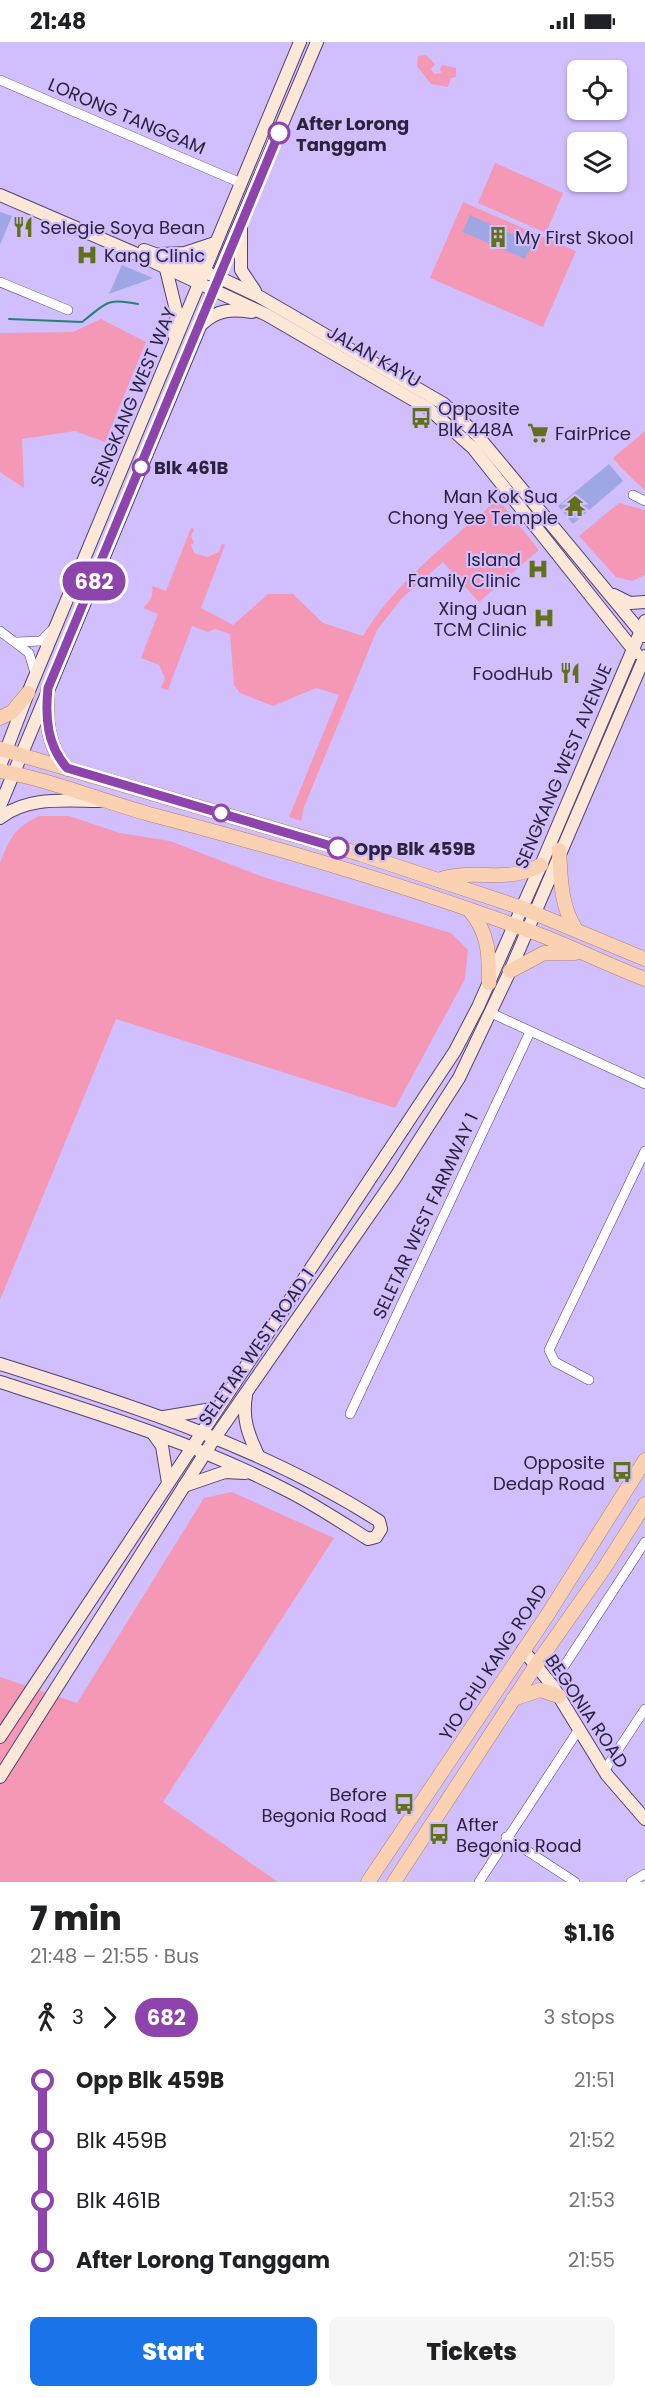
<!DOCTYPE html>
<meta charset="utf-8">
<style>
:root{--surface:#fff;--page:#f6f6f6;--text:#202124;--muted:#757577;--accent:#1a73e8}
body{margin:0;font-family:Poppins,sans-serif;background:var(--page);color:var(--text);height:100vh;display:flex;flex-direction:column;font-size:22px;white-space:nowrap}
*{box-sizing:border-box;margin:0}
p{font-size:20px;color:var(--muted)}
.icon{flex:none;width:33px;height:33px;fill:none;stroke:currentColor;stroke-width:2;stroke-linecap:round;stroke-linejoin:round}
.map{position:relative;height:1840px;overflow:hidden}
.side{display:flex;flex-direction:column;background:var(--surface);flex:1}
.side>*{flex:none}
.badge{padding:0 12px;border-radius:20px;font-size:21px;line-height:39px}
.buttons{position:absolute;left:567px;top:18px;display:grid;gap:12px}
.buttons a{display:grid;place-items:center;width:60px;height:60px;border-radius:9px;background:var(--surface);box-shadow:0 2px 4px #0004;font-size:30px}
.map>.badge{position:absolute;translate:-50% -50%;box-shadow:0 0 0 3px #fff}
.legs{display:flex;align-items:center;gap:9px;height:66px;padding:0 30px;font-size:20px}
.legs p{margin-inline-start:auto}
.overview{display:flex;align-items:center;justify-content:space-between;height:102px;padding:0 30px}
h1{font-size:33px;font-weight:800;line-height:45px}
.cta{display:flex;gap:12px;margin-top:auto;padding:12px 30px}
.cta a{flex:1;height:69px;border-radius:9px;background:var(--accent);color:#fff;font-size:24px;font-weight:800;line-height:69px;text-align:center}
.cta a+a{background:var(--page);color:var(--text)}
ul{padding:0 30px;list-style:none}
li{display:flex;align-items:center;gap:21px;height:60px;font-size:22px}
li i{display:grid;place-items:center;width:9px;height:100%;margin:0 8px;background:currentColor}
li i::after{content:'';width:15px;height:15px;margin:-8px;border:4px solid;border-radius:50%;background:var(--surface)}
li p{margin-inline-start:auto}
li:first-child i{background:linear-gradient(#0000 50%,currentColor 0)}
li:last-child i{background:linear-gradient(currentColor 50%,#0000 0)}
.status{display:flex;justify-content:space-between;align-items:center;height:42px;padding:0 30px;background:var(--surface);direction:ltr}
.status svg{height:16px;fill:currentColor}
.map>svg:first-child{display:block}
.green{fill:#f498b6}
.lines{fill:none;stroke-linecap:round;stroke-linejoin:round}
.stream{stroke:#248474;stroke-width:2}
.building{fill:#9fa6e4}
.street-casing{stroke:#534076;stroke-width:10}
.secondary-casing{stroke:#534076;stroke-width:14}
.primary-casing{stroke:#b08167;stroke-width:15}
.street{stroke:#fff;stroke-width:9}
.secondary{stroke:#fde8d8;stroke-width:12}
.primary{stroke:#fad1b2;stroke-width:14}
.line-1-casing{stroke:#fff;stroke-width:14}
.line-1{stroke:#8e44ad;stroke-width:9}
.stop-1-dot{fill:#fff;stroke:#8e44ad;stroke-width:3}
.labels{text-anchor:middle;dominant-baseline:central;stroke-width:4.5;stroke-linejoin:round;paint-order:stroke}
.street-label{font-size:18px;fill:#2b233c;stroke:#d1befd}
.stop-label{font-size:18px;font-weight:bold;fill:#2b233c;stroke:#d1befd;text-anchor:start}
.poi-label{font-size:18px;fill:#2b233c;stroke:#d1befd;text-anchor:start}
</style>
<div class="status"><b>21:48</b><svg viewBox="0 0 49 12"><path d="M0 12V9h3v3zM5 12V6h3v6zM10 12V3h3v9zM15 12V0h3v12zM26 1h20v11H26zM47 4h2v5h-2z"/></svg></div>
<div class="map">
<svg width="645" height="1840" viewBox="0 0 645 1840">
<rect width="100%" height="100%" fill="#d1befd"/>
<g class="green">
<polygon points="426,13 435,22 431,27 434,32 441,31 440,26 442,23 456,26 456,35 451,36 448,45 431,42 417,24 418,14"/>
<polygon points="495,121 563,151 546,191 478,161"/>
<polygon points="463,160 576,209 543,285 430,236"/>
<polygon points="101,277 146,300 105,400 75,389 22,397 24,446 0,430 0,291 73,290"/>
<path d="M645,389V448C633,438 623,428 613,416Z"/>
<path d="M498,457L539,508L479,560L443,520L402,556L377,588L304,765L301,779L289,775L339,653L316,646L273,664L240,651L234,643L230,592L215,587L208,590L192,584L168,648L161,646L165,636L159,623L141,616L158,572L143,566C150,560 154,553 152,544L166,549L191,486L194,487L191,494L194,501L191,503L194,511L207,515L219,510L222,502L225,503L201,566L233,583L268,552H293L323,581L363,594C394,541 453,497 498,457Z"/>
<polygon points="619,461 645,468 645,533 632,539 616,535 579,494"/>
<path d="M39,774H69L120,791L170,799L263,835L451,891L468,908L465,937L395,1066L116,977L0,1258V821C10,796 14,786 39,774Z"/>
<polygon points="232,1450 334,1496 163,1760 278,1840 0,1840 0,1635 77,1661 204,1456"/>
</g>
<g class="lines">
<path class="stream" d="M9,277L82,280C106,262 105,255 138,262"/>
</g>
<g class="building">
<polygon points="0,170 12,174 0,203"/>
<polygon points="470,173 533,201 525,217 463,190"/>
<polygon points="122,223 153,236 109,252"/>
<polygon points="609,422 623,439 573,482 558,464"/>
</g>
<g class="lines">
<defs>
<g id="street">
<polyline points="0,38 241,141"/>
<polyline points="0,240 68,268"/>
<polyline points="633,453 645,459"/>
<polyline points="101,524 121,532"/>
<polyline points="0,589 29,611 35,631"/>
<polyline points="17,600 41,599 52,588"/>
<polyline points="491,971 645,1042"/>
<polyline points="589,1338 555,1320 549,1308 645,1109"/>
<polyline points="350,1372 530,990"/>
<polyline points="559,1632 645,1500"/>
<polyline points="604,1729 645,1667"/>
<polyline points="506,1795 575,1840"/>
<polyline points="479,1840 579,1687"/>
<polyline points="631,1840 645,1832"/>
</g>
<g id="secondary">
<polyline points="0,153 139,213 267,273 429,367 473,406 636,611"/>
<polyline points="241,187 241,228 255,249"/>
<polyline points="144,208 218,235 260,255 444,362 477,393 644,594"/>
<polyline points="161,212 185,211 215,201"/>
<polyline points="166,227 177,272 174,293"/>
<path d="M202,282C217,267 233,267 252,270"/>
<polyline points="614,553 630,561 645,560"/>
<polyline points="0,724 28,651 300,0"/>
<polyline points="0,764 201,282 220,228 317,0"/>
<path d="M0,776C28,754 65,759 99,759"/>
<path d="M0,1322C131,1363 263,1405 379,1479L381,1487L376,1495L368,1497C341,1480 314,1462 286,1448C195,1401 97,1371 0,1340"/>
<path d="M246,1354C242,1376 248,1392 258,1413"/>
<polyline points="164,1375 218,1366"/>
<polyline points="154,1393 162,1404 168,1441"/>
<polyline points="184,1444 225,1430 245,1431"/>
<polyline points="523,1608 552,1643 607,1733 645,1777"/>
<polyline points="0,1695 455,1009 478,965 541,823 645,579"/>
<polyline points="0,1735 214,1397 395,1136 459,1036 510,929 645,614"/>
</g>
<g id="primary">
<path d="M48,646C45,676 47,703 67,727"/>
<polyline points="0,676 12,670 28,651"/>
<polyline points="0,707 360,812 522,866 645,917"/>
<path d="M0,729C51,738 99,758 149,772C275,805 405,843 527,888C567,902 605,922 645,937"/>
<path d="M559,808C561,836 560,862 575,886"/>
<path d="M438,838C474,825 504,843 541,823"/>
<path d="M470,869C489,891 489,913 489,941"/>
<polyline points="510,929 544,911 575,911"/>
<polyline points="513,1657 540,1648 559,1654"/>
<polyline points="368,1840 548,1572 645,1418"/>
<polyline points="394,1840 536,1623 603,1528 645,1462"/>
</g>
</defs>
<use href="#street" class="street-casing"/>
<use href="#secondary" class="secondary-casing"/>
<use href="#primary" class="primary-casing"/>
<use href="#street" class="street"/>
<use href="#secondary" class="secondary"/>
<use href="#primary" class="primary"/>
</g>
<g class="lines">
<defs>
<path id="line-1" d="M279,91L48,646C45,676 47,703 67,726L338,806"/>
</defs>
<use href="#line-1" class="line-1-casing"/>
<use href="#line-1" class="line-1"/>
</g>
<defs>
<symbol id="restaurant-bare" viewBox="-9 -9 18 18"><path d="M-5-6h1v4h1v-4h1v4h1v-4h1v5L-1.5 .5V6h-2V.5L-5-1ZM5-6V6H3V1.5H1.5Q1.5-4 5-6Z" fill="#61701b" stroke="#d1befd" stroke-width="2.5" paint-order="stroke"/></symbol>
<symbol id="building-bare" viewBox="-9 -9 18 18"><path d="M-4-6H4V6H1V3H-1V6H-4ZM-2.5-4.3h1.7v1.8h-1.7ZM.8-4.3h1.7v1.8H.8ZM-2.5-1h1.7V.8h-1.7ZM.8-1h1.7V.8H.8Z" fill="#61701b" stroke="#d1befd" stroke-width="2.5" paint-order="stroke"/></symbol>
<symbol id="hospital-bare" viewBox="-9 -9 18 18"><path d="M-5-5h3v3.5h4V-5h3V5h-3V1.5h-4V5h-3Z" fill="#61701b" stroke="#d1befd" stroke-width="2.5" paint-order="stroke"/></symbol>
<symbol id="bus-bare" viewBox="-9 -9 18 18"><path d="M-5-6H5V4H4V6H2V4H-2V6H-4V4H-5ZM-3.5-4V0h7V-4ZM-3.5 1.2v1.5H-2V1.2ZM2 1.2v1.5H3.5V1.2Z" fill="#61701b" stroke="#d1befd" stroke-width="2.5" paint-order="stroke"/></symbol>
<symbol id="supermarket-bare" viewBox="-9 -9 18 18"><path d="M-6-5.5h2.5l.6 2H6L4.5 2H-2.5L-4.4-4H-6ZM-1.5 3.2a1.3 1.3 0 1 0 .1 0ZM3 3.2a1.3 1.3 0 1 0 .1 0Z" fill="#61701b" stroke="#d1befd" stroke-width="2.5" paint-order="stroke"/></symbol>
<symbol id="temple-bare" viewBox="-9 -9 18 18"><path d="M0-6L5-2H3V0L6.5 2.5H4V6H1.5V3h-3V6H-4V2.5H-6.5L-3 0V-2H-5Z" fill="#61701b" stroke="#d1befd" stroke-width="2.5" paint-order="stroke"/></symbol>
</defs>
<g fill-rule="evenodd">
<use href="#restaurant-bare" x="8" y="170" width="30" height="30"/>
<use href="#building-bare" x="483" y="180" width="30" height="30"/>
<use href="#hospital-bare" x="72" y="198" width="30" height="30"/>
<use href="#bus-bare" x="406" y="361" width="30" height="30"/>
<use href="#supermarket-bare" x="523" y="376" width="30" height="30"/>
<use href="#temple-bare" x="560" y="449" width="30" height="30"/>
<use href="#hospital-bare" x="523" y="512" width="30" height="30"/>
<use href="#hospital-bare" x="529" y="561" width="30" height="30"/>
<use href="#restaurant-bare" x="555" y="616" width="30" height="30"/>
<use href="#bus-bare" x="607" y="1415" width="30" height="30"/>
<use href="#bus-bare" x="389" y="1747" width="30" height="30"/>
<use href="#bus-bare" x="424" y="1777" width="30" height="30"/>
</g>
<g class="stop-1-dot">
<circle cx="279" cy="91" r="10"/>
<circle cx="141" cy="425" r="8"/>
<circle cx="221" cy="771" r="8"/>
<circle cx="338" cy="806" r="10"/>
</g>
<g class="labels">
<g class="street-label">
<text transform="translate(127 74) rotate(23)">LORONG TANGGAM</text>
<text transform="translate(374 314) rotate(30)">JALAN KAYU</text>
<text transform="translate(133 355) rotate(-67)">SENGKANG WEST WAY</text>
<text transform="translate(563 724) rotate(-67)">SENGKANG WEST AVENUE</text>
<text transform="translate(425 1174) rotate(-65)">SELETAR WEST FARMWAY 1</text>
<text transform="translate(256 1305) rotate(-55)">SELETAR WEST ROAD 1</text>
<text transform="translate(493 1620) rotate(-57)">YIO CHU KANG ROAD</text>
<text transform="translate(587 1669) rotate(56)">BEGONIA ROAD</text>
</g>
<g class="stop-label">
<text x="296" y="81">After Lorong<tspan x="296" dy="21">Tanggam</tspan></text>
<text x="154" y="425">Blk 461B</text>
<text x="354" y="806">Opp Blk 459B</text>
</g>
<g class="poi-label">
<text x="40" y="185">Selegie Soya Bean</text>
<text x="515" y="195">My First Skool</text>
<text x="104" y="213">Kang Clinic</text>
<text x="438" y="366">Opposite<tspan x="438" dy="21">Blk 448A</tspan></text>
<text x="555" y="391">FairPrice</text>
<text x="558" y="454" text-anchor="end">Man Kok Sua<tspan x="558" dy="21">Chong Yee Temple</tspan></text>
<text x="521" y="517" text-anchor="end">Island<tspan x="521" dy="21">Family Clinic</tspan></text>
<text x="527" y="566" text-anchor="end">Xing Juan<tspan x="527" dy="21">TCM Clinic</tspan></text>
<text x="553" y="631" text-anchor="end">FoodHub</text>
<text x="605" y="1420" text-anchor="end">Opposite<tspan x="605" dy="21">Dedap Road</tspan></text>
<text x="387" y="1752" text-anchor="end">Before<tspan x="387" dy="21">Begonia Road</tspan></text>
<text x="456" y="1782">After<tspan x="456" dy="21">Begonia Road</tspan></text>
</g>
</g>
</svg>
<div class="buttons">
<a><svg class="icon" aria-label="locate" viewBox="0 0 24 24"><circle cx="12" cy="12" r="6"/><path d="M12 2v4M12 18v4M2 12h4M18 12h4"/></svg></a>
<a><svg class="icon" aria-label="layers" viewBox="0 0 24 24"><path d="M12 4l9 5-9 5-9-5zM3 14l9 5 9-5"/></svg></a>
</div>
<b class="badge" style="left:94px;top:539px;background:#8e44ad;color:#fff">682</b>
</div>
<section class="side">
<div class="overview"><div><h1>7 min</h1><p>21:48 – 21:55 · Bus</p></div><b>$1.16</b></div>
<div class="legs"><svg class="icon" aria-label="walk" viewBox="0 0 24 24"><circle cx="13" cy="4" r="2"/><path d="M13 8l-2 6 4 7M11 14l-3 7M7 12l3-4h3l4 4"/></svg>3<svg class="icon" aria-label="forward" viewBox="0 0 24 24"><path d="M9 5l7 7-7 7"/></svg><b class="badge" style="background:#8e44ad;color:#fff">682</b><p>3 stops</p></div>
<ul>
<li><i style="color:#8e44ad"></i><b>Opp Blk 459B</b><p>21:51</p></li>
<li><i style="color:#8e44ad"></i><span>Blk 459B</span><p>21:52</p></li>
<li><i style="color:#8e44ad"></i><span>Blk 461B</span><p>21:53</p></li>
<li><i style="color:#8e44ad"></i><b>After Lorong Tanggam</b><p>21:55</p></li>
</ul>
<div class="cta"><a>Start</a><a>Tickets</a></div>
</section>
